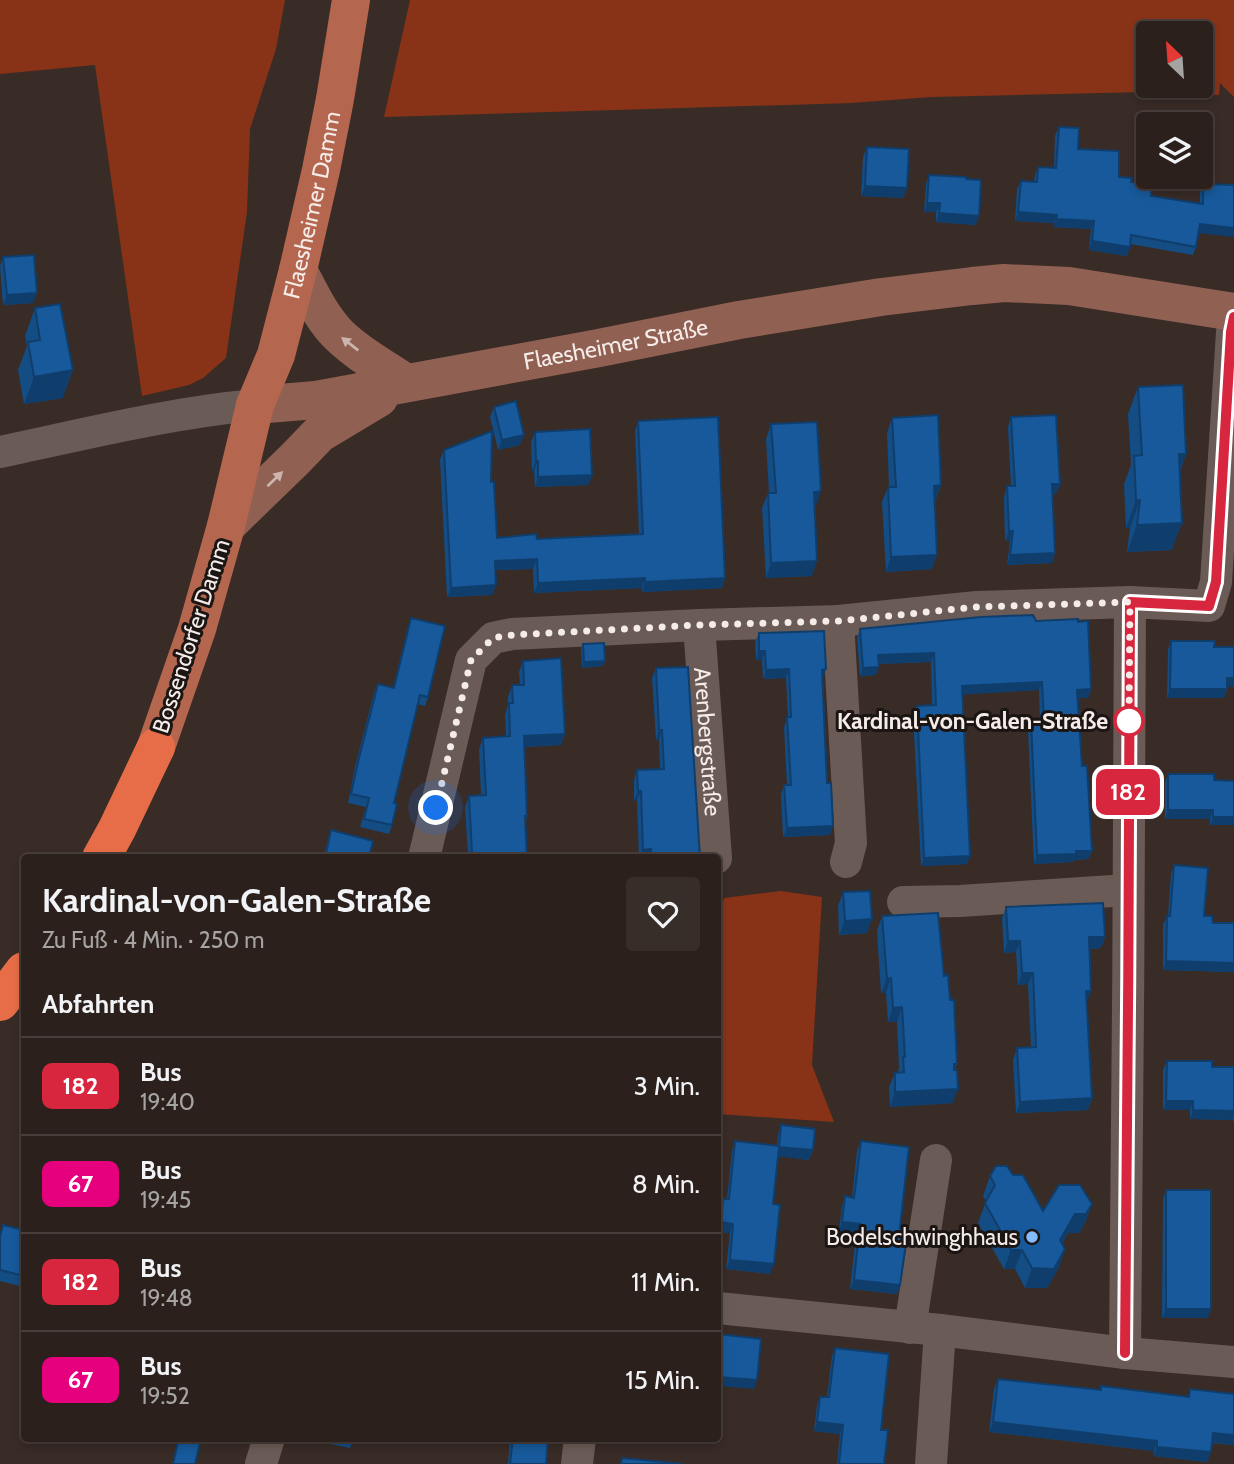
<!DOCTYPE html>
<html lang="de">
<meta charset="utf-8">
<style>
:root{--surface:#2b201c;--page:#372d29;--text:#f1f3f6;--muted:#a6a3a3;--line:#473e3b}
body{margin:0;font-family:Cabin,sans-serif;background:var(--page);color:var(--text);height:100vh;display:flex;flex-direction:column;font-size:26px;white-space:nowrap}
*{box-sizing:border-box;margin:0}
p{font-size:23px;color:var(--muted)}
.icon{flex:none;width:38px;height:38px;fill:none;stroke:currentColor;stroke-width:2;stroke-linecap:round;stroke-linejoin:round}
.map{position:relative;flex:1;overflow:hidden}
.panel{position:absolute;left:21px;top:854px;width:700px;height:588px;display:flex;flex-direction:column;background:var(--surface);border-radius:7px;box-shadow:0 4px 10px #0003,0 0 0 2px var(--line)}
.panel>*{flex:none}
.badge{padding:0 14px;border-radius:10px;font-size:24px;line-height:46px}
.needle{width:46px;rotate:335deg}
.tools{position:absolute;left:1136px;top:21px;display:grid;gap:14px}
.tools a{display:grid;place-items:center;width:77px;height:77px;border-radius:7px;background:var(--surface);box-shadow:0 4px 10px #0003,0 0 0 2px var(--line);font-size:35px}
.you{position:absolute;width:35px;height:35px;margin:-18px;border:5px solid #fff;border-radius:50%;background:#1a73e8;box-shadow:0 0 0 10px #1a73e833}
.map>.badge{position:absolute;translate:-50% -50%;box-shadow:0 0 0 4px #fff}
h2{padding:0 21px;font-size:26px;line-height:63px}
.round{display:grid;place-items:center;flex:none;width:74px;height:74px;border-radius:7px;background:var(--page)}
.head{display:flex;align-items:center;justify-content:space-between;height:119px;padding:0 21px}
h1{font-size:33px;font-weight:700;line-height:52px}
ul{padding:0;list-style:none}
li{display:flex;align-items:center;gap:21px;height:98px;padding:0 21px;border-top:2px solid var(--line)}
li div{flex:1}
li b{display:block;font-size:26px}
li em{font-style:normal}
li .badge{min-width:77px;font-weight:700;text-align:center}
.map>svg:first-child{display:block}
.green{fill:#883317;fill-rule:evenodd}
.lines{fill:none;stroke-linecap:round;stroke-linejoin:round}
.street{stroke:#6b5b56;stroke-width:32}
.secondary{stroke:#906052;stroke-width:38}
.primary{stroke:#b5664e;stroke-width:38}
.highway{stroke:#e76d48;stroke-width:38}
.wall{fill:#144d84}
.shaded-wall{fill:#103e6c}
.building{fill:#17599a;stroke:#103e6c;stroke-width:2}
.oneway{fill:#cdb4ad}
.line-casing{stroke:#fff;stroke-width:16}
.line{stroke:#d7263d;stroke-width:10}
.walk{stroke:#f5ece9;stroke-width:7;stroke-dasharray:0 12.6}
.stop-dot{fill:#fff;stroke:#d7263d;stroke-width:3.5}
.poi-dot{fill:#84bcfb;stroke:#1b1513;stroke-width:2.5}
.labels{text-anchor:middle;dominant-baseline:central;stroke-width:6;stroke-linejoin:round;paint-order:stroke}
.street-label{font-size:23px;fill:#f5ece9;stroke:#1b1513}
.stop-label{font-size:23px;font-weight:bold;fill:#f5ece9;stroke:#1b1513;text-anchor:end}
.poi-label{font-size:23px;fill:#f5ece9;stroke:#1b1513;text-anchor:end}
</style>
<div class="map">
<svg width="1234" height="1464" viewBox="0 0 1234 1464">
<rect width="100%" height="100%" fill="#392b26"/>
<g class="green">
<polygon points="0,0 285,0 276,49 250,129 247,212 226,358 203,378 189,385 142,396 95,65 0,74"/>
<path d="M410,0H1234V97L1220,83L1219,95L1145,92L931,97L851,103L384,117ZM1200,33V86H1148V33Z"/>
<polygon points="781,891 822,897 812,1065 834,1122 718,1114 718,925 724,898"/>
</g>
<g class="lines">
<g class="street">
<path d="M0,452C85,434 169,413 255,405"/>
<polyline points="838,621 851,843 846,862"/>
<path id="s1" d="M699,625L716,858"/>
<polyline points="424,858 471,660 493,638 512,634 699,625 838,621 977,607 1130,602"/>
<polyline points="903,902 960,901 1128,890"/>
<polyline points="718,1308 940,1330 1125,1353 1234,1362"/>
<polyline points="910,1328 936,1160"/>
<path d="M1125,1353C1129,1103 1128,852 1130,602L1209,606L1216,582L1232,332L1234,317"/>
<polyline points="261,1464 269,1438"/>
<polyline points="577,1464 580,1438"/>
<polyline points="931,1464 940,1330"/>
</g>
<g class="secondary">
<path d="M298,270C309,291 319,313 335,331C352,350 384,368 406,383"/>
<path id="s2" d="M255,405L316,400L599,348L739,320L881,297L972,286L1004,283L1069,286L1234,312"/>
<polyline points="226,526 295,459 319,434 379,398"/>
</g>
<path class="primary" id="s3" d="M156,747L197,629L226,526L255,405L276,355L298,270L321,170L335,99L351,0"/>
<g class="highway">
<polyline points="101,858 117,829 156,747"/>
<polyline points="0,1002 24,971"/>
</g>
</g>
<g class="wall">
<polygon points="1059,127 1078,149 1119,177 1131,182 1151,196 1200,204 1200,192 1203,184 1234,185 1198,233 1196,247 1193,255 1130,244 1127,256 1089,250 1091,229 1053,227 1054,223 1015,221 1017,189 1021,181 1034,181 1035,175 1038,167 1054,168 1055,136"/>
<polygon points="867,147 907,188 903,198 861,196 863,157"/>
<polygon points="929,175 976,225 936,222 936,212 924,212 926,184"/>
<polygon points="3,257 33,303 3,305 0,266"/>
<polygon points="35,308 63,398 24,404 18,370 27,346 25,336"/>
<polygon points="1138,387 1186,454 1180,472 1172,550 1127,552 1130,528 1126,528 1124,484 1131,465 1128,414"/>
<polygon points="494,407 520,445 498,450 490,417"/>
<polygon points="1011,417 1060,484 1056,494 1052,494 1055,553 1052,563 1007,565 1010,541 1005,541 1004,497 1007,486 1011,486 1008,427"/>
<polygon points="892,418 941,485 936,500 935,500 932,569 886,572 882,502 888,487 889,487 887,433"/>
<polygon points="638,421 725,578 722,588 642,592 642,588 534,593 533,569 495,570 496,585 492,595 447,597 440,459 444,450 491,482 497,538 537,539 639,534 635,431"/>
<polygon points="771,424 816,506 814,506 812,576 766,578 762,508 768,493 769,493 766,439"/>
<polygon points="535,432 592,475 588,485 535,487 534,471 532,471 531,442"/>
<polygon points="411,618 428,697 425,706 418,704 394,803 392,825 389,834 360,827 366,807 348,803 355,767 374,693 378,684 393,688 408,627"/>
<polygon points="1036,621 1091,689 1088,698 1078,698 1082,766 1092,851 1088,859 1074,860 1073,862 1034,864 1028,730 1031,721 1040,721 1039,690 962,694 967,864 921,866 913,714 917,706 932,705 931,662 878,664 876,675 860,676 857,638 860,629"/>
<polygon points="759,633 823,678 830,835 783,837 781,794 784,785 787,785 784,727 788,717 786,678 763,679 762,660 756,660 755,642"/>
<polygon points="1171,641 1214,647 1227,687 1224,698 1167,698 1168,650"/>
<polygon points="583,644 605,661 603,666 582,668 581,649"/>
<polygon points="523,661 565,734 561,745 524,747 527,816 525,823 527,858 467,858 468,855 465,807 469,796 481,795 479,749 483,738 506,736 505,715 508,705 508,697 512,685 520,685 519,672"/>
<polygon points="656,668 700,858 639,858 637,800 634,801 634,780 637,770 660,769 659,739 656,740 652,678"/>
<polygon points="1168,774 1214,780 1234,781 1234,825 1210,825 1210,819 1165,819 1165,783"/>
<polygon points="331,830 369,858 323,858"/>
<polygon points="1174,865 1204,916 1213,923 1234,923 1234,972 1163,970 1163,925 1167,916 1168,916 1171,874"/>
<polygon points="843,892 872,919 867,933 839,935 838,906"/>
<polygon points="1006,907 1105,937 1101,948 1089,949 1086,1002 1092,1098 1088,1110 1016,1113 1013,1060 1017,1048 1031,1047 1028,984 1018,985 1016,952 1004,953 1002,918"/>
<polygon points="882,916 944,976 950,1000 957,1064 954,1070 953,1103 890,1107 889,1087 895,1073 898,1072 899,1068 897,1022 888,1022 886,993 881,993 877,931"/>
<polygon points="1167,1061 1212,1067 1234,1067 1234,1121 1233,1121 1233,1120 1190,1119 1190,1110 1163,1110 1163,1070"/>
<polygon points="781,1125 813,1150 809,1160 778,1156 773,1204 770,1274 726,1269 730,1233 718,1232 718,1229 720,1208 723,1199 727,1199 732,1151 735,1141 777,1146 778,1135"/>
<polygon points="861,1141 900,1228 900,1285 897,1294 850,1289 856,1234 839,1231 842,1206 845,1196 852,1197 857,1151"/>
<polygon points="1013,1175 1043,1211 1092,1204 1085,1223 1079,1233 1068,1233 1062,1244 1065,1249 1058,1269 1047,1288 1025,1288 1015,1269 1004,1269 978,1223 986,1201 983,1196 990,1176"/>
<polygon points="1166,1190 1208,1318 1162,1318 1163,1199"/>
<polygon points="3,1225 24,1230 24,1287 0,1281 0,1233"/>
<polygon points="835,1348 881,1430 884,1464 837,1464 840,1434 814,1431 817,1405 820,1397 827,1397 832,1356"/>
<polygon points="998,1379 1100,1390 1101,1386 1188,1397 1190,1389 1234,1445 1212,1443 1211,1452 1207,1462 1153,1456 1154,1451 989,1432 994,1389"/>
<polygon points="326,1438 354,1438 350,1448 325,1443"/>
<polygon points="510,1438 548,1438 546,1464 508,1464"/>
</g>
<g class="shaded-wall">
<polygon points="865,186 907,188 903,198 861,196"/>
<polygon points="927,203 940,203 936,212 924,212"/>
<polygon points="1018,212 1057,215 1054,223 1015,221"/>
<polygon points="939,213 979,216 976,225 936,222"/>
<polygon points="1056,219 1094,221 1091,229 1053,227"/>
<polygon points="1200,224 1234,228 1234,237 1196,233"/>
<polygon points="1092,241 1130,247 1127,256 1089,250"/>
<polygon points="37,293 33,303 3,305 7,295"/>
<polygon points="73,370 63,398 24,404 34,377"/>
<polygon points="524,435 520,445 498,450 502,440"/>
<polygon points="1179,454 1186,454 1176,481"/>
<polygon points="536,461 538,461 534,471 532,471"/>
<polygon points="592,475 588,485 535,487 538,477"/>
<polygon points="1052,484 1060,484 1056,494 1048,494"/>
<polygon points="941,485 936,500 928,501 934,486"/>
<polygon points="821,491 816,506 808,506 814,492"/>
<polygon points="1136,500 1140,500 1130,528 1126,528"/>
<polygon points="1182,523 1172,550 1127,552 1137,525"/>
<polygon points="1009,531 1013,531 1010,541 1005,541"/>
<polygon points="1055,553 1052,563 1007,565 1010,555"/>
<polygon points="937,555 932,569 886,572 891,557"/>
<polygon points="537,559 533,569 491,570 495,561"/>
<polygon points="817,561 812,576 766,578 771,563"/>
<polygon points="645,578 642,588 534,593 538,583"/>
<polygon points="725,578 722,588 642,592 645,582"/>
<polygon points="496,585 492,595 447,597 451,588"/>
<polygon points="759,651 765,651 762,660 756,660"/>
<polygon points="934,653 931,662 875,664 878,655"/>
<polygon points="605,661 603,666 582,668 584,662"/>
<polygon points="879,667 876,675 860,676 863,668"/>
<polygon points="789,669 786,678 763,679 766,670"/>
<polygon points="826,669 823,678 818,679 822,670"/>
<polygon points="1227,678 1234,678 1234,687 1224,687"/>
<polygon points="1042,682 1039,690 959,695 962,686"/>
<polygon points="1091,689 1088,698 1074,698 1077,690"/>
<polygon points="1170,689 1227,689 1224,698 1167,698"/>
<polygon points="659,730 662,730 659,739 656,740"/>
<polygon points="565,734 561,745 519,747 524,736"/>
<polygon points="638,791 641,791 637,800 634,801"/>
<polygon points="1168,810 1213,810 1210,819 1165,819"/>
<polygon points="1213,817 1234,817 1234,825 1210,825"/>
<polygon points="833,826 830,835 783,837 787,828"/>
<polygon points="651,849 648,858 640,858 643,850"/>
<polygon points="1076,851 1092,851 1088,859 1074,860 1073,862 1034,864 1037,855"/>
<polygon points="970,856 967,864 921,866 924,858"/>
<polygon points="872,919 867,933 839,935 845,921"/>
<polygon points="1089,937 1105,937 1101,948 1084,949"/>
<polygon points="1008,941 1020,941 1016,952 1004,953"/>
<polygon points="1166,961 1234,963 1234,972 1163,970"/>
<polygon points="1022,973 1033,973 1028,984 1018,985"/>
<polygon points="891,978 886,993 881,993 887,979"/>
<polygon points="1086,991 1091,991 1087,1002 1081,1002"/>
<polygon points="902,1007 897,1022 888,1022 893,1008"/>
<polygon points="958,1089 953,1103 890,1107 895,1092"/>
<polygon points="1092,1098 1088,1110 1016,1113 1020,1102"/>
<polygon points="1166,1101 1193,1101 1190,1110 1163,1110"/>
<polygon points="1193,1110 1234,1111 1234,1116 1233,1120 1190,1119"/>
<polygon points="779,1147 813,1150 809,1160 776,1156"/>
<polygon points="1092,1204 1085,1223 1079,1233 1068,1233 1053,1260 1060,1240 1075,1214"/>
<polygon points="721,1222 733,1224 730,1233 718,1232"/>
<polygon points="842,1222 860,1224 856,1234 839,1231"/>
<polygon points="1065,1249 1058,1269 1047,1288 1025,1288 1032,1268"/>
<polygon points="1011,1250 1022,1250 1015,1269 1004,1269"/>
<polygon points="730,1260 774,1264 770,1274 726,1269"/>
<polygon points="854,1280 900,1285 897,1294 850,1289"/>
<polygon points="1166,1309 1211,1309 1208,1318 1162,1318"/>
<polygon points="718,1377 757,1380 754,1389 718,1386"/>
<polygon points="817,1422 843,1425 840,1434 814,1431"/>
<polygon points="993,1422 1157,1441 1154,1451 989,1432"/>
<polygon points="1213,1433 1234,1435 1234,1445 1209,1442"/>
<polygon points="1157,1447 1211,1452 1207,1462 1153,1456"/>
</g>
<g class="building">
<polygon points="1059,127 1079,128 1078,149 1119,151 1119,177 1132,178 1131,182 1152,183 1151,196 1203,204 1203,184 1234,185 1234,228 1200,224 1196,247 1131,235 1130,247 1092,241 1094,221 1056,219 1057,215 1018,212 1021,181 1037,182 1038,167 1056,168"/>
<polygon points="867,147 909,149 907,188 865,186"/>
<polygon points="929,175 966,177 966,179 981,180 979,216 939,213 940,203 927,203"/>
<polygon points="34,255 37,293 7,295 3,257"/>
<polygon points="60,304 73,370 34,377 28,342 40,340 35,308"/>
<polygon points="1183,385 1186,454 1179,454 1182,523 1137,525 1140,500 1136,500 1134,456 1142,455 1138,387"/>
<polygon points="516,401 524,435 502,440 494,407"/>
<polygon points="938,415 941,485 934,486 937,555 891,557 888,487 896,487 892,418"/>
<polygon points="1056,415 1060,484 1052,484 1055,553 1010,555 1013,531 1009,531 1007,486 1015,486 1011,417"/>
<polygon points="718,417 725,578 645,582 645,578 538,583 537,559 495,561 496,585 451,588 444,450 492,431 491,482 494,482 497,538 536,534 537,539 643,534 638,421"/>
<polygon points="817,422 821,491 814,492 817,561 771,563 768,493 776,493 771,424"/>
<polygon points="590,429 592,475 538,477 538,461 536,461 535,432"/>
<polygon points="1033,615 1036,621 1078,619 1078,622 1088,621 1091,689 1077,690 1082,766 1087,766 1092,851 1076,851 1076,854 1037,855 1031,721 1044,721 1042,682 962,686 970,856 924,858 917,706 936,705 934,653 878,655 879,667 863,668 860,629 981,617"/>
<polygon points="411,618 445,626 428,697 420,695 394,803 397,804 392,825 364,819 369,798 351,794 359,758 378,684 394,688"/>
<polygon points="824,631 826,669 822,670 827,783 831,783 833,826 787,828 784,785 791,785 787,717 791,717 789,669 766,670 765,651 759,651 759,633"/>
<polygon points="1171,641 1215,641 1214,647 1234,647 1234,678 1227,678 1227,689 1170,689"/>
<polygon points="604,643 605,661 584,662 583,644"/>
<polygon points="561,658 565,734 524,736 527,816 525,816 527,858 468,858 468,854 472,853 469,796 486,795 483,738 510,736 509,703 513,703 512,685 524,685 523,661"/>
<polygon points="688,667 700,858 651,858 651,849 643,850 641,791 638,791 637,770 664,769 662,730 659,730 656,668"/>
<polygon points="1168,774 1214,774 1214,780 1234,781 1234,817 1213,817 1213,810 1168,810"/>
<polygon points="331,830 373,841 369,858 325,858"/>
<polygon points="1174,865 1208,868 1204,916 1212,916 1213,923 1234,923 1234,963 1166,961 1167,916 1170,916"/>
<polygon points="870,891 872,919 845,921 843,892"/>
<polygon points="1103,903 1105,937 1089,937 1091,991 1086,991 1092,1098 1020,1102 1017,1048 1036,1047 1033,973 1022,973 1020,941 1008,941 1006,907"/>
<polygon points="938,913 944,976 948,975 950,1000 954,1000 957,1064 954,1064 954,1070 957,1070 958,1089 895,1092 895,1073 904,1072 903,1057 905,1057 902,1007 893,1008 891,978 887,979 882,916"/>
<polygon points="1167,1061 1212,1061 1212,1067 1234,1067 1234,1111 1193,1110 1193,1101 1166,1101"/>
<polygon points="781,1125 815,1129 813,1150 779,1147 773,1204 780,1205 774,1264 730,1260 733,1224 721,1222 723,1199 729,1199 735,1141 779,1146"/>
<polygon points="861,1141 909,1147 900,1228 908,1229 900,1285 854,1280 860,1224 842,1222 845,1196 854,1198"/>
<polygon points="996,1166 1007,1166 1013,1175 1023,1175 1043,1211 1059,1185 1080,1185 1092,1204 1086,1214 1075,1214 1060,1240 1065,1249 1054,1269 1032,1268 1022,1250 1011,1250 985,1203 995,1185 990,1176"/>
<rect x="1166" y="1190" width="45" height="119"/>
<polygon points="3,1225 24,1230 24,1276 0,1270 0,1236"/>
<polygon points="718,1334 761,1339 757,1380 718,1377"/>
<polygon points="835,1348 889,1354 881,1430 888,1430 884,1464 839,1464 843,1425 817,1422 820,1397 829,1397"/>
<polygon points="998,1379 1101,1390 1101,1386 1189,1397 1190,1389 1234,1394 1234,1435 1213,1433 1211,1452 1157,1447 1157,1441 993,1422"/>
<polygon points="179,1438 201,1438 195,1464 173,1464"/>
<polygon points="513,1438 548,1438 546,1464 510,1464"/>
<polygon points="622,1458 683,1464 621,1464"/>
</g>
<defs><path id="oneway-solid" d="M-6-.8H1V-3.2L6.5 0L1 3.2V.8H-6Z" transform="scale(1.75)"/></defs>
<g class="oneway">
<use href="#oneway-solid" transform="translate(350 344) rotate(-142)"/>
<use href="#oneway-solid" transform="translate(275 479) rotate(-44)"/>
</g>
<g class="lines">
<defs>
<path id="line" d="M1125,1353C1129,1103 1128,852 1130,602L1209,606L1216,582L1231,332L1234,317"/>
</defs>
<use href="#line" class="line-casing"/>
<use href="#line" class="line"/>
<polyline class="walk" points="436,808 471,660 493,638 512,635 699,625 838,621 977,607 1130,602 1129,723 1129,721"/>
</g>
<circle class="stop-dot" cx="1129" cy="721" r="14"/>
<circle class="poi-dot" cx="1032" cy="1237" r="7"/>
<g class="labels">
<g class="street-label">
<text stroke="none"><textPath href="#s3" startOffset="565">Flaesheimer Damm</textPath></text>
<text stroke="none"><textPath href="#s2" startOffset="366">Flaesheimer Straße</textPath></text>
<text transform="translate(191 636) rotate(-72)">Bossendorfer Damm</text>
<text stroke="none"><textPath href="#s1" startOffset="117">Arenbergstraße</textPath></text>
</g>
<g class="stop-label">
<text x="1108" y="721">Kardinal-von-Galen-Straße</text>
</g>
<g class="poi-label">
<text x="1018" y="1237">Bodelschwinghhaus</text>
</g>
</g>
</svg>
<div class="tools">
<a><svg class="needle" viewBox="-14 -14 28 28"><path d="M0-13l5 13h-10z" fill="#e53935"/><path d="M0 13l5-13h-10z" fill="#a6a3a3"/></svg></a>
<a><svg class="icon" aria-label="layers" viewBox="0 0 24 24"><path d="M12 4l9 5-9 5-9-5zM3 14l9 5 9-5"/></svg></a>
</div>
<div class="you" style="left:436px;top:808px"></div>
<b class="badge" style="left:1128px;top:792px;background:#d7263d;color:#fff">182</b>
<section class="panel">
<div class="head"><div><h1>Kardinal-von-Galen-Straße</h1><p>Zu Fuß · 4 Min. · 250 m</p></div><a class="round"><svg class="icon" aria-label="heart" viewBox="0 0 24 24"><path d="M12 20l-8-8c-3-5 5-10 8-4 3-6 11-1 8 4z"/></svg></a></div>
<h2>Abfahrten</h2>
<ul>
<li><span class="badge" style="background:#d7263d;color:#fff">182</span><div><b>Bus</b><p>19:40</p></div><em>3 Min.</em></li>
<li><span class="badge" style="background:#e6007e;color:#fff">67</span><div><b>Bus</b><p>19:45</p></div><em>8 Min.</em></li>
<li><span class="badge" style="background:#d7263d;color:#fff">182</span><div><b>Bus</b><p>19:48</p></div><em>11 Min.</em></li>
<li><span class="badge" style="background:#e6007e;color:#fff">67</span><div><b>Bus</b><p>19:52</p></div><em>15 Min.</em></li>
</ul>
</section>
</div>
